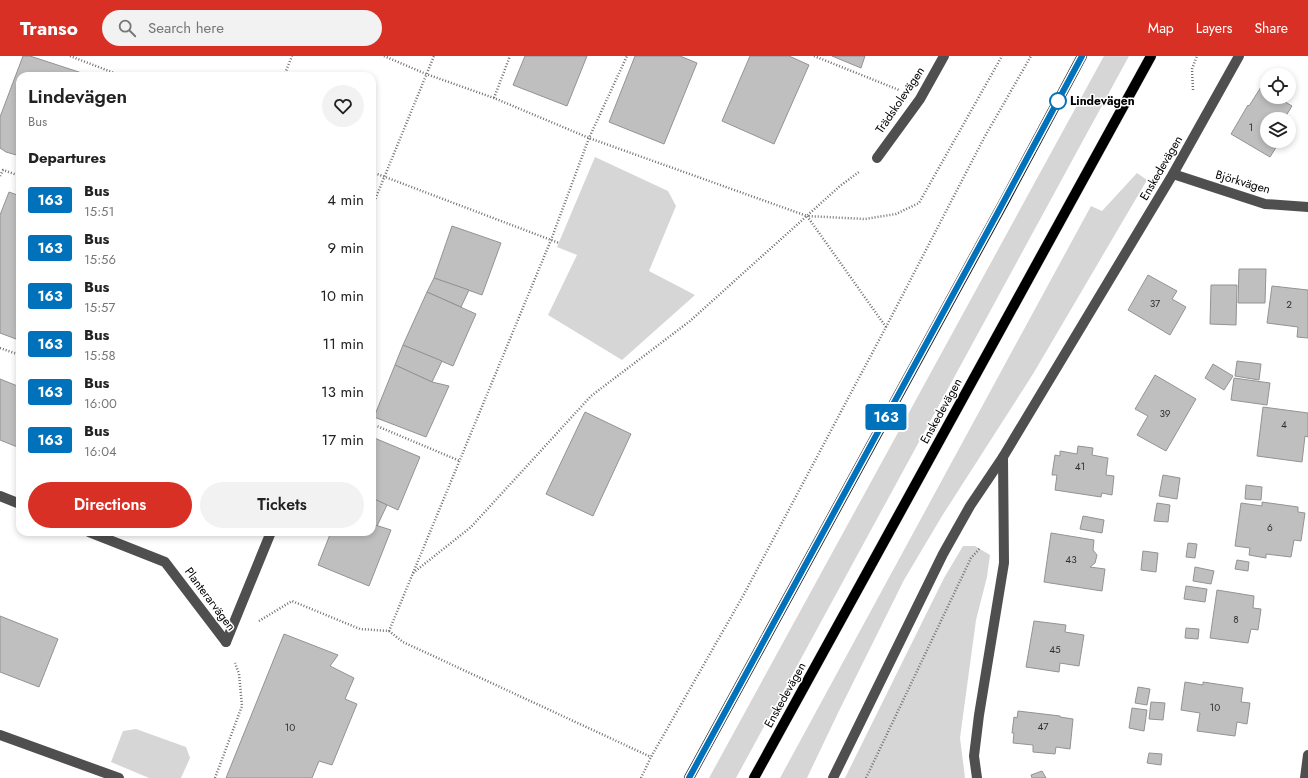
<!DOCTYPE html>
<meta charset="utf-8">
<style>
:root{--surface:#fff;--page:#f2f2f2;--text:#222;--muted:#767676;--accent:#d93025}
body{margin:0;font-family:Jost,sans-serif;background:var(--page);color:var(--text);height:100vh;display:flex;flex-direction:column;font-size:15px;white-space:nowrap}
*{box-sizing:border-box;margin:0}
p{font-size:13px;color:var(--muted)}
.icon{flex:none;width:22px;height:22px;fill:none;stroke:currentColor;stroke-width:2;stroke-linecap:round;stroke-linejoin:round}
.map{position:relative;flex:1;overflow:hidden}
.details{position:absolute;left:16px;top:16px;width:360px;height:464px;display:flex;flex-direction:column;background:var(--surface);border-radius:12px;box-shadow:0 2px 6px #0003}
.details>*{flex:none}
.badge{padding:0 8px;border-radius:3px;font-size:14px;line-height:26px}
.fabs{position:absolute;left:1260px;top:12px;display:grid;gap:8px}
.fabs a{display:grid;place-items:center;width:36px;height:36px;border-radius:50%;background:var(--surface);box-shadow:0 2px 6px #0003;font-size:20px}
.map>.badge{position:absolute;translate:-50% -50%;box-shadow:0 0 0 2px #fff}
h2{padding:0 12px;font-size:15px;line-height:36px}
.round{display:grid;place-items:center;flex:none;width:42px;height:42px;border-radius:21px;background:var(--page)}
.head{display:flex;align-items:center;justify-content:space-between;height:68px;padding:0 12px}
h1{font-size:19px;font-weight:600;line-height:30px}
.action{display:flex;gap:8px;margin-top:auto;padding:8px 12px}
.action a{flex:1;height:46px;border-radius:24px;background:var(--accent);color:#fff;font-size:16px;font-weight:600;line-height:46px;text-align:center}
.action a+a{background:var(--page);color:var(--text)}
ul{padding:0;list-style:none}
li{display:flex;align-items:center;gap:12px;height:48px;padding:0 12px}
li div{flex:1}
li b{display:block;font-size:15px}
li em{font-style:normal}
li .badge{min-width:44px;font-weight:700;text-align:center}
header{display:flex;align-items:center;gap:24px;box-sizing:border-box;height:56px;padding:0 20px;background:var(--accent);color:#fff}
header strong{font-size:19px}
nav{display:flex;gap:22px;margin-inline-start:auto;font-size:14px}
.search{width:280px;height:36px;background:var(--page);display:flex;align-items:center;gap:10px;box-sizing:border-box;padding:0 14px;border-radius:22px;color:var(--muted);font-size:15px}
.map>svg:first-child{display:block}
.green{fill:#d6d6d6}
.building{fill:#bfbfbf;stroke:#939393}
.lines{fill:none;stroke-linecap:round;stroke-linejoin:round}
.major-casing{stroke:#dbdbdb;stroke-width:11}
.path{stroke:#717171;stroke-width:2.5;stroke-dasharray:1 2;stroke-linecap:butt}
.minor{stroke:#4f4f4f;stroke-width:10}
.major{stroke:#000;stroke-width:10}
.line-casing{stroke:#fff;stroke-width:9}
.line{stroke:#0072bc;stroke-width:6}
.stop-dot{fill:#fff;stroke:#0072bc;stroke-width:2}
.labels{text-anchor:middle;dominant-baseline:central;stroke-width:3;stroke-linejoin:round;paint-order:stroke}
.number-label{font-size:10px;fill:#303030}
.street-label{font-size:12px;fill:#000;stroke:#fff}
.stop-label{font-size:12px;font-weight:bold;fill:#000;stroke:#fff;text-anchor:start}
</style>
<header>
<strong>Transo</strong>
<div class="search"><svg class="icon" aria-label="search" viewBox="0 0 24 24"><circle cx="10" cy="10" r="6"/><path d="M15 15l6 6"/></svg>Search here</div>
<nav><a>Map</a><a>Layers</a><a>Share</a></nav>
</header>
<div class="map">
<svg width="1308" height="722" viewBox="0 0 1308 722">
<rect width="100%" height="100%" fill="#fff"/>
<g class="green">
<polygon points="1104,0 1129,0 736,722 709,722"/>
<polygon points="595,101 668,135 676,150 649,215 695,239 622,304 548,259 577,199 557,191"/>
<polygon points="1137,117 1147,124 1033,318 942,460 904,524 837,659 807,722 780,722 1091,150 1102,155"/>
<polygon points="963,490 975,490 990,499 987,521 976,564 960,682 965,722 845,722 944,522"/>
<polygon points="136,673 186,691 190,702 181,722 149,722 111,706 123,675"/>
</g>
<g class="building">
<polygon points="23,0 30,0 91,20 20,20 20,100 6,96 0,92 0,61"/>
<polygon points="525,0 587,0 567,50 513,29"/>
<polygon points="635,0 680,0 697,7 664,88 609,66"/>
<polygon points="750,0 789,0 809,9 774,88 722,65"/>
<polygon points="832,0 865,0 861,12"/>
<polygon points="1261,31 1267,35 1267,41 1277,41 1292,50 1284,63 1267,63 1267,85 1280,85 1270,101 1231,78 1248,49 1249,50"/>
<polygon points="9,136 20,140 20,272 16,283 0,277 0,159"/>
<polygon points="452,170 501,187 482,239 434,222"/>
<polygon points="1239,213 1266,213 1265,247 1238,247"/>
<polygon points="1148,219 1177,235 1172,243 1186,251 1170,279 1128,254"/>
<polygon points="434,222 469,234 461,251 427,236"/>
<polygon points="1211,229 1237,229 1236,269 1210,268"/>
<polygon points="1272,230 1308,234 1308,282 1297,281 1298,271 1267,267"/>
<polygon points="427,236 476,258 453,310 403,289"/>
<polygon points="403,289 442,305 432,326 395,309"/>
<polygon points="1237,305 1261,308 1259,324 1235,320"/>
<polygon points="1213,308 1233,320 1224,334 1205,322"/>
<polygon points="395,309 432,326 449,330 426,381 374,361"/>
<polygon points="1155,319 1196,343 1166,395 1137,379 1148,360 1135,353"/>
<polygon points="1234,322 1270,327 1267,349 1231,344"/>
<polygon points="0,323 20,331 20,392 0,384"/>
<polygon points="1263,351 1308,357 1308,381 1305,380 1302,406 1257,400"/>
<polygon points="585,356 631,378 593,460 546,438"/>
<polygon points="372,381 420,401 398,454 372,442"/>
<polygon points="1078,390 1093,392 1092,399 1108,402 1106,419 1114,420 1112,439 1102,437 1101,441 1055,434 1057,419 1052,419 1055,399 1060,400 1060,395 1077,398"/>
<polygon points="1163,419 1180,422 1177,443 1159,440"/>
<polygon points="1246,429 1262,431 1261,444 1245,443"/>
<polygon points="372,442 387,449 377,470 372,468"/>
<polygon points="1262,446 1298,451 1298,456 1305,457 1301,485 1294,484 1291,501 1266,498 1266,502 1249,499 1250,492 1235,490 1241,447 1262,450"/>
<polygon points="1157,447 1170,449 1168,466 1154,465"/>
<polygon points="1083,460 1104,464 1102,477 1080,473"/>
<polygon points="372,468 391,474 369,530 318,509 331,476 372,476"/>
<polygon points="1051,477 1094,484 1093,494 1097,499 1095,507 1090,511 1105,513 1102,535 1044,526"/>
<polygon points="1188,487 1197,488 1195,502 1186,501"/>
<polygon points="1143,495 1158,497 1156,516 1141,514"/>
<polygon points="1237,504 1249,506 1248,515 1235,513"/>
<polygon points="1195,511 1214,515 1211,528 1193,525"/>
<polygon points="1186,530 1207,533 1205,546 1184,543"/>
<polygon points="1217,534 1254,540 1253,552 1261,553 1258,574 1251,573 1248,587 1210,582"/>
<polygon points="0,560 58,583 39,631 0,616"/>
<polygon points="1034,565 1066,569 1065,576 1084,579 1079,610 1060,607 1059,616 1026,611"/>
<polygon points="1186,572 1199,573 1198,583 1185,582"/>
<polygon points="284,578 338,599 330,610 354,622 345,643 357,648 332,709 319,705 312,722 226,722"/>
<polygon points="1185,626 1203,629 1203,626 1243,632 1241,646 1250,647 1247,668 1237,666 1235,680 1197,675 1200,657 1181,654"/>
<polygon points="1138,631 1150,633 1147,649 1135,647"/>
<polygon points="1151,646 1165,647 1163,664 1149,663"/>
<polygon points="1132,652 1147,654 1144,675 1129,672"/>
<polygon points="1018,655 1060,660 1060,661 1073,663 1070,693 1056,691 1055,698 1033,696 1033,689 1013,687 1014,677 1012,677 1014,661 1017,662"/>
<polygon points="1149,697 1162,698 1161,709 1147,707"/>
<polygon points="1042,715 1046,722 1032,722 1031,719"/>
</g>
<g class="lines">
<defs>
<g id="major">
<polyline points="689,722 1005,144 1082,0"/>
<polyline points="754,722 1151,0"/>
</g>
</defs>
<use href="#major" class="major-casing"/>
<g class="path">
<polyline points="70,0 122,20"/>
<polyline points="384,0 426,18 494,42 589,82 807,160"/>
<polyline points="814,0 899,34"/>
<polyline points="284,20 292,0"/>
<polyline points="1193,34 1192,13 1197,0"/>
<polyline points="494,42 510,0"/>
<polyline points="372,116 559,187"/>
<polyline points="0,120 3,114 20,120"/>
<polyline points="372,151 434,0"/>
<polyline points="886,271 807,160 865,163 896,158 919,147 1002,0"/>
<polyline points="0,292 20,299"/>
<polyline points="372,368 460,405"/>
<polyline points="413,517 471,471 591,340 690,265 840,130 859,116"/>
<polyline points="259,565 292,545 360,573 389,575 551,184 589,82 627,0"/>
<polyline points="389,575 403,586 651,701"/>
<polyline points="215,722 242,650 239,618 235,607"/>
<polyline points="641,722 651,701 743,540 886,271 984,82 1031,0"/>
<polyline points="866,722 971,502 980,492"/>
</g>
<g class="minor">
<polyline points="877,102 920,43 944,0"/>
<polyline points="1173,118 1265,148 1308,151"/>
<polyline points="0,440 20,448"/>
<polyline points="89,476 165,506 226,586"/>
<polyline points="226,586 271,476"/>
<polyline points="0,679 119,722"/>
<polyline points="833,722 943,498 970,450 1003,401 1173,118 1239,0"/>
<polyline points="977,722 974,700 979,659 1004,507 1003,401"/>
<polyline points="1305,722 1308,699"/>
</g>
<use href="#major" class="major"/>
</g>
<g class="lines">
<defs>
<polyline id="line" points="689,722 997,158 1082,0"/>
</defs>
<use href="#line" class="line-casing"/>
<use href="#line" class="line"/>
</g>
<circle class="stop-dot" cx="1058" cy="45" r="8"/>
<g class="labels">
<g class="number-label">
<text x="1251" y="71">1</text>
<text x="1155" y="247">37</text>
<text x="1289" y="248">2</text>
<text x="1165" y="357">39</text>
<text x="1284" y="368">4</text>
<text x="1080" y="410">41</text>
<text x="1270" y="471">6</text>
<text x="1071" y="503">43</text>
<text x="1236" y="563">8</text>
<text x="1055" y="593">45</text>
<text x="1215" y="651">10</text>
<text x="1043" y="670">47</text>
<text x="290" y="671">10</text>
</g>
<g class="street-label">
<text transform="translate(900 44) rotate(-56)">Trädskolevägen</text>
<text transform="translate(1161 112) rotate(-60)">Enskedevägen</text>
<text transform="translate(1243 126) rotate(16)">Björkvägen</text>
<text transform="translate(941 355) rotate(-61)">Enskedevägen</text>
<text transform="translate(210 543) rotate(53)">Planterarvägen</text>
<text transform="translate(785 639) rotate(-61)">Enskedevägen</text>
</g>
<g class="stop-label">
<text x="1070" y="45">Lindevägen</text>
</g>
</g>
</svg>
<div class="fabs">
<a><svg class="icon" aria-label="locate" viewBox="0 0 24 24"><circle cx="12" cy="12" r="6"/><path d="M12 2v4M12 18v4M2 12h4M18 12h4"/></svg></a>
<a><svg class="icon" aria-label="layers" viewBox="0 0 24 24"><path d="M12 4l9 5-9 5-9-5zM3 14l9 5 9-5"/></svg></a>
</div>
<b class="badge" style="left:886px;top:361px;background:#0072bc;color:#fff">163</b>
<section class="details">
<div class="head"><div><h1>Lindevägen</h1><p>Bus</p></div><a class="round"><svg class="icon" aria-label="heart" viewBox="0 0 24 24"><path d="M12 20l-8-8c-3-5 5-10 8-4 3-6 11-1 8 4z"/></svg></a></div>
<h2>Departures</h2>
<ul>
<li><span class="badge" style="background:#0072bc;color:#fff">163</span><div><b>Bus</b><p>15:51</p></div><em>4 min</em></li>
<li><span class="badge" style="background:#0072bc;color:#fff">163</span><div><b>Bus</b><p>15:56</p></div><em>9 min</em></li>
<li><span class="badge" style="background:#0072bc;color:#fff">163</span><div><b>Bus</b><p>15:57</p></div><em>10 min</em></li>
<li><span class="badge" style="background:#0072bc;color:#fff">163</span><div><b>Bus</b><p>15:58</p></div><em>11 min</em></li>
<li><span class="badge" style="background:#0072bc;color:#fff">163</span><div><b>Bus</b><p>16:00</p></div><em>13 min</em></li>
<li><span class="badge" style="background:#0072bc;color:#fff">163</span><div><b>Bus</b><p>16:04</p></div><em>17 min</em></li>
</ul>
<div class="action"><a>Directions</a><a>Tickets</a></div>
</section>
</div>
